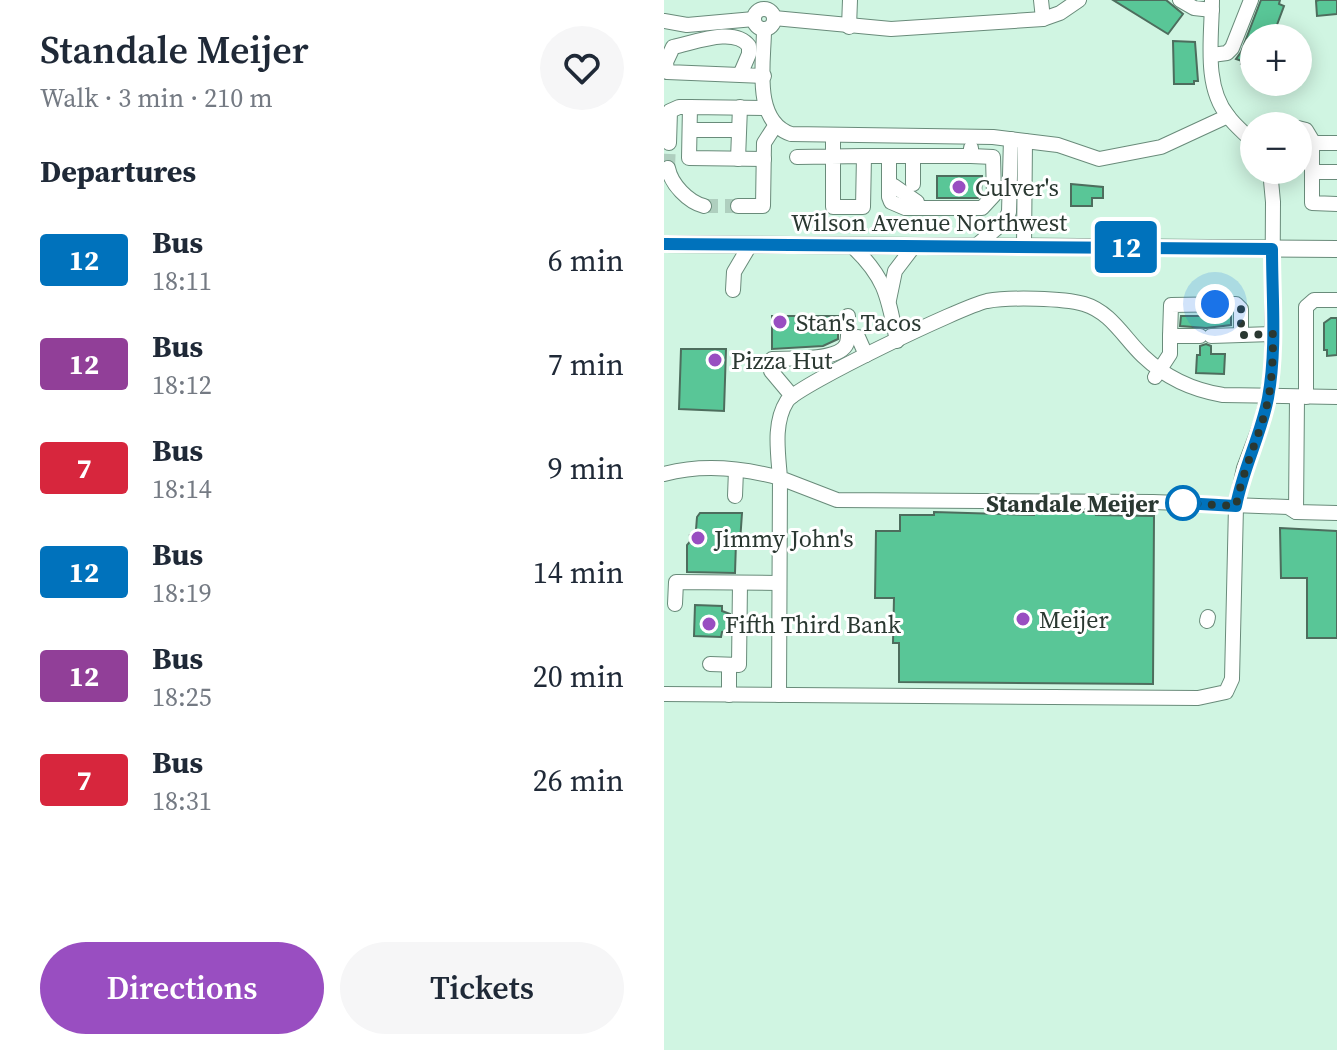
<!DOCTYPE html>
<meta charset="utf-8">
<style>
:root{--surface:#fff;--page:#f6f6f7;--text:#1f2937;--muted:#747a83;--accent:#994ec1}
body{margin:0;font-family:"Source Serif 4",serif;background:var(--page);color:var(--text);height:100vh;display:flex;flex-direction:column;font-size:30px;white-space:nowrap}
*{box-sizing:border-box;margin:0}
p{font-size:26px;color:var(--muted)}
.icon{flex:none;width:44px;height:44px;fill:none;stroke:currentColor;stroke-width:2;stroke-linecap:round;stroke-linejoin:round}
.map{position:relative;flex:1;overflow:hidden}
.drawer{display:flex;flex-direction:column;background:var(--surface);width:664px}
.drawer>*{flex:none}
.badge{padding:0 16px;border-radius:6px;font-size:28px;line-height:52px}
.fabs{position:absolute;left:576px;top:24px;display:grid;gap:16px}
.fabs a{display:grid;place-items:center;width:72px;height:72px;border-radius:50%;background:var(--surface);box-shadow:0 4px 20px #0003;font-size:40px}
.you{position:absolute;width:40px;height:40px;margin:-20px;border:6px solid #fff;border-radius:50%;background:#1a73e8;box-shadow:0 0 0 12px #1a73e833}
.map>.badge{position:absolute;translate:-50% -50%;box-shadow:0 0 0 4px #fff}
h2{padding:0 40px;font-size:30px;line-height:72px}
.round{display:grid;place-items:center;flex:none;width:84px;height:84px;border-radius:42px;background:var(--page)}
.overview{display:flex;align-items:center;justify-content:space-between;height:136px;padding:0 40px}
h1{font-size:38px;font-weight:600;line-height:60px}
.action{display:flex;gap:16px;margin-top:auto;padding:16px 40px}
.action a{flex:1;height:92px;border-radius:48px;background:var(--accent);color:#fff;font-size:32px;font-weight:600;line-height:92px;text-align:center}
.action a+a{background:var(--page);color:var(--text)}
ul{padding:0;list-style:none}
li{display:flex;align-items:center;gap:24px;height:104px;padding:0 40px}
li div{flex:1}
li b{display:block;font-size:30px}
li em{font-style:normal}
li .badge{min-width:88px;font-weight:700;text-align:center}
main{display:flex;flex:1;min-height:0}
.map>svg:first-child{display:block}
.building{fill:#59c697;stroke:#4d6d5d;stroke-width:2}
.lines{fill:none;stroke-linecap:round;stroke-linejoin:round}
.minor-tunnel{stroke:#afcfbf;stroke-width:14;stroke-dasharray:14 7;stroke-linecap:butt}
.minor-casing{stroke:#698b7a;stroke-width:16}
.major-casing{stroke:#698b7a;stroke-width:18}
.minor{stroke:#fff;stroke-width:14}
.major{stroke:#fff;stroke-width:16}
.line-casing{stroke:#fff;stroke-width:18}
.line{stroke:#0072bc;stroke-width:12}
.walk{stroke:#2a3831;stroke-width:8;stroke-dasharray:0 14.4}
.poi-dot{fill:#994ec1;stroke:#fff;stroke-width:3}
.stop-dot{fill:#fff;stroke:#0072bc;stroke-width:4}
.labels{text-anchor:middle;dominant-baseline:central;stroke-width:6;stroke-linejoin:round;paint-order:stroke}
.poi-label{font-size:24px;fill:#2a3831;stroke:#fff;text-anchor:start}
.street-label{font-size:24px;fill:#2a3831;stroke:#fff}
.stop-label{font-size:24px;font-weight:bold;fill:#2a3831;stroke:#fff;text-anchor:end}
</style>
<main>
<section class="drawer">
<div class="overview"><div><h1>Standale Meijer</h1><p>Walk · 3 min · 210 m</p></div><a class="round"><svg class="icon" aria-label="heart" viewBox="0 0 24 24"><path d="M12 20l-8-8c-3-5 5-10 8-4 3-6 11-1 8 4z"/></svg></a></div>
<h2>Departures</h2>
<ul>
<li><span class="badge" style="background:#0072bc;color:#fff">12</span><div><b>Bus</b><p>18:11</p></div><em>6 min</em></li>
<li><span class="badge" style="background:#913f98;color:#fff">12</span><div><b>Bus</b><p>18:12</p></div><em>7 min</em></li>
<li><span class="badge" style="background:#d7263d;color:#fff">7</span><div><b>Bus</b><p>18:14</p></div><em>9 min</em></li>
<li><span class="badge" style="background:#0072bc;color:#fff">12</span><div><b>Bus</b><p>18:19</p></div><em>14 min</em></li>
<li><span class="badge" style="background:#913f98;color:#fff">12</span><div><b>Bus</b><p>18:25</p></div><em>20 min</em></li>
<li><span class="badge" style="background:#d7263d;color:#fff">7</span><div><b>Bus</b><p>18:31</p></div><em>26 min</em></li>
</ul>
<div class="action"><a>Directions</a><a>Tickets</a></div>
</section>
<div class="map">
<svg width="673" height="1050" viewBox="0 0 673 1050">
<rect width="100%" height="100%" fill="#d0f5e2"/>
<g class="building">
<polygon points="449,0 502,0 519,14 504,34"/>
<polygon points="597,0 616,0 615,4 620,6 608,38 590,38 590,69 577,64 578,61 572,59 577,52"/>
<polygon points="655,0 673,0 673,14 653,16 652,1"/>
<polygon points="509,41 531,42 534,81 530,81 530,84 510,84"/>
<polygon points="273,176 318,176 317,194 314,198 273,198"/>
<polygon points="407,184 439,187 439,198 428,198 428,206 407,206"/>
<polygon points="108,316 174,316 174,339 159,346 108,349"/>
<polygon points="517,316 567,316 567,325 542,328 516,326"/>
<polygon points="667,318 673,318 673,355 663,356 663,350 660,350 660,323"/>
<polygon points="542,344 547,346 547,354 561,354 560,374 532,373 533,355 536,355 536,346"/>
<polygon points="17,349 62,349 60,411 15,409"/>
<polygon points="270,512 370,515 370,512 432,512 432,515 490,516 489,684 235,682 235,643 229,643 230,598 211,598 212,531 236,531 236,515 270,515"/>
<polygon points="36,513 78,513 76,542 72,542 71,573 23,572 23,545 29,538 26,535 32,530 33,517"/>
<polygon points="616,528 673,531 673,638 643,638 643,578 617,578"/>
<polygon points="31,605 58,606 58,611 66,614 65,630 58,632 57,637 30,636"/>
</g>
<g class="lines">
<g class="minor-tunnel">
<polyline points="4,168 5,143"/>
<polyline points="40,206 74,206"/>
</g>
<defs>
<g id="minor">
<polyline points="377,0 379,19"/>
<polyline points="516,0 530,8 548,10"/>
<path d="M548,0C548,36 539,86 564,116C571,126 582,134 590,143"/>
<circle cx="100" cy="19" r="10"/>
<polyline points="110,18 227,29 379,19 396,13 415,0"/>
<polyline points="0,21 23,25 90,19"/>
<polyline points="185,27 186,0"/>
<path d="M100,30C100,61 88,121 127,134L329,137L394,145L435,159L497,147L564,116"/>
<polyline points="548,55 563,53 568,48 587,0"/>
<path d="M76,75L85,54V46C70,26 30,43 9,47L2,62L3,72L100,76"/>
<polyline points="634,128 642,130 648,140 648,203 673,204"/>
<polyline points="26,130 75,130"/>
<polyline points="5,143 6,111 15,107 26,107"/>
<polyline points="648,143 673,143"/>
<polyline points="200,156 307,156 307,148"/>
<polyline points="225,156 225,197 227,202 241,208 318,208 330,195 329,157 307,156"/>
<polyline points="133,157 200,156 199,207 169,207 169,135"/>
<polyline points="74,159 76,107"/>
<polyline points="100,159 25,158 26,107 102,108"/>
<path d="M4,168C7,184 24,202 40,206"/>
<polyline points="648,172 673,172"/>
<polyline points="249,184 249,156"/>
<polyline points="230,186 253,202"/>
<polyline points="74,206 99,206 100,143 111,126"/>
<polyline points="313,245 340,222 345,212 347,139"/>
<path d="M188,246C222,278 224,297 233,341"/>
<polyline points="360,246 361,141"/>
<polyline points="69,290 70,272 86,245"/>
<polyline points="225,300 231,271 250,246"/>
<polyline points="506,336 507,305 572,304 577,309 577,335"/>
<polyline points="547,336 609,334"/>
<polyline points="194,337 202,355"/>
<path d="M108,359C126,358 176,362 183,343C185,336 184,324 184,316"/>
<polyline points="107,371 128,396"/>
<polyline points="491,377 506,354 506,336 536,336"/>
<polyline points="642,397 642,307 650,300 673,300"/>
<path d="M673,397L559,395C528,390 501,377 479,356C460,338 447,312 420,304C399,298 346,297 323,301C299,306 134,385 123,401C109,423 114,452 116,478L173,500L489,502L624,507L632,512L673,513"/>
<path d="M0,474C37,464 79,468 116,478L115,695"/>
<polyline points="71,496 72,470"/>
<polyline points="632,512 633,397"/>
<polyline points="11,604 12,582 115,583"/>
<polyline points="543,621 544,617"/>
<polyline points="46,664 75,665 76,583"/>
<polyline points="0,694 534,698 562,692 568,679 572,506 580,468 599,418 608,372 609,202 606,170"/>
<polyline points="65,695 65,665"/>
</g>
<polyline id="major" points="0,244 673,249"/>
</defs>
<use href="#minor" class="minor-casing"/>
<use href="#major" class="major-casing"/>
<use href="#minor" class="minor"/>
<use href="#major" class="major"/>
</g>
<g class="lines">
<defs>
<path id="line" d="M0,244L608,249C608,298 613,349 604,398C597,435 579,468 572,506L519,503"/>
</defs>
<use href="#line" class="line-casing"/>
<use href="#line" class="line"/>
<path class="walk" d="M519,503L572,506C578,474 591,446 600,416C608,389 609,362 609,334L577,335V309L572,304H551"/>
</g>
<g class="poi-dot">
<circle cx="295" cy="187" r="8"/>
<circle cx="116" cy="322" r="8"/>
<circle cx="51" cy="360" r="8"/>
<circle cx="34" cy="538" r="8"/>
<circle cx="359" cy="619" r="8"/>
<circle cx="45" cy="624" r="8"/>
</g>
<circle class="stop-dot" cx="519" cy="503" r="16"/>
<g class="labels">
<g class="poi-label">
<text x="311" y="187">Culver's</text>
<text x="132" y="322">Stan's Tacos</text>
<text x="67" y="360">Pizza Hut</text>
<text x="50" y="538">Jimmy John's</text>
<text x="375" y="619">Meijer</text>
<text x="61" y="624">Fifth Third Bank</text>
</g>
<g class="street-label">
<text x="265" y="222">Wilson Avenue Northwest</text>
</g>
<g class="stop-label">
<text x="495" y="503">Standale Meijer</text>
</g>
</g>
</svg>
<div class="fabs">
<a>+</a>
<a>−</a>
</div>
<div class="you" style="left:551px;top:304px"></div>
<b class="badge" style="left:462px;top:247px;background:#0072bc;color:#fff">12</b>
</div>
</main>
